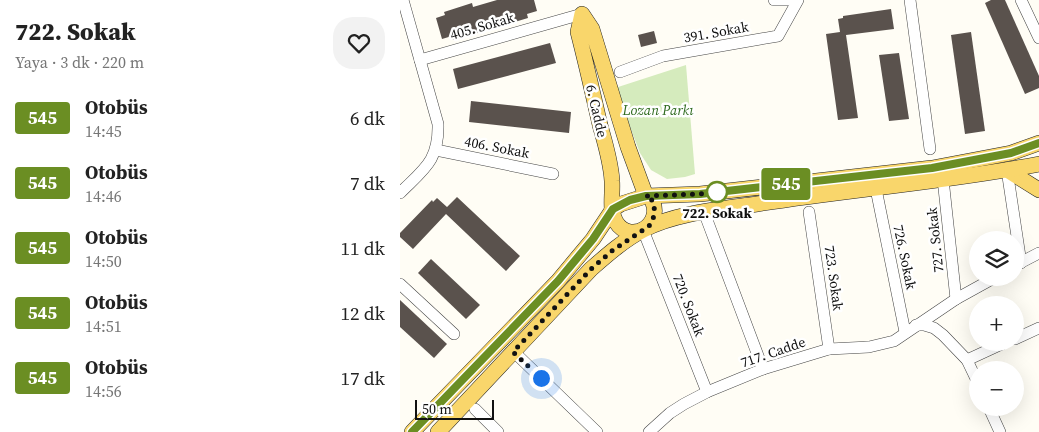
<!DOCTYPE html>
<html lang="tr">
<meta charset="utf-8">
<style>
:root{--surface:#fff;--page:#f2f2f2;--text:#222;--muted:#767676}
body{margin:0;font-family:"Source Serif 4",serif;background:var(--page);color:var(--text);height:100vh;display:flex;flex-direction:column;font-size:19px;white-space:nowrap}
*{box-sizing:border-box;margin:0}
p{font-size:16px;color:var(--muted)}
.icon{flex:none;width:28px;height:28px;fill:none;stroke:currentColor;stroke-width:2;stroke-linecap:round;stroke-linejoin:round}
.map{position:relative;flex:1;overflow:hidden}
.drawer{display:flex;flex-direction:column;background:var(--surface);width:400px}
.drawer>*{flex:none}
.badge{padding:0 10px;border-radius:4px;font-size:18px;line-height:32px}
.tools{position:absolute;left:569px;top:231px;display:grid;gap:10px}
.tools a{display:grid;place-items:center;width:55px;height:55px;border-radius:50%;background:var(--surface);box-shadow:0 5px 20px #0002;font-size:25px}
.scale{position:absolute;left:15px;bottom:12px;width:79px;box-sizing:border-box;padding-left:5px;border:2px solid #111;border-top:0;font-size:14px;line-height:18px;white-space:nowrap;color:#111;-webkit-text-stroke:4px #fff;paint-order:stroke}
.you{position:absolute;width:25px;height:25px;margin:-12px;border:4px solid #fff;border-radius:50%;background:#1a73e8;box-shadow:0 0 0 8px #1a73e833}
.map>.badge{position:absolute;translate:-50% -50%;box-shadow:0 0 0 2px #fff}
.round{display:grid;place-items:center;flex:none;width:52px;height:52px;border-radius:20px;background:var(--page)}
.headline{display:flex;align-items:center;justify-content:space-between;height:85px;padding:0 15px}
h1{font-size:24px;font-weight:800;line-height:38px}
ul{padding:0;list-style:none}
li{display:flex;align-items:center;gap:15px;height:65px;padding:0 15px}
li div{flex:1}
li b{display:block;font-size:19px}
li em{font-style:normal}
li .badge{min-width:55px;font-weight:700;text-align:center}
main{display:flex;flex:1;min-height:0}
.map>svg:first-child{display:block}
.green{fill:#d5ebbd}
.building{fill:#5a524d}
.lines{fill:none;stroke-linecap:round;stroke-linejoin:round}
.minor-casing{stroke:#444;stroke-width:12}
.major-casing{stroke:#222;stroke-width:16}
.minor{stroke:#fff;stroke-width:11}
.major{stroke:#f9d66b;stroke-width:15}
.line-casing{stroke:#fff;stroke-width:11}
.line{stroke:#6b8e23;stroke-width:8}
.walk{stroke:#111;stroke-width:5;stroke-dasharray:0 9}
.stop-dot{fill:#fff;stroke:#6b8e23;stroke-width:2.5}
.labels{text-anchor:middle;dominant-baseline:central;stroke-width:5;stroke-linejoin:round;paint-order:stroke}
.street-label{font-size:14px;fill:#111;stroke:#fff}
.park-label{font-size:14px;font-style:italic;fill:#2f6b1f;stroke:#fff}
.stop-label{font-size:14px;font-weight:bold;fill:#111;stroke:#fff}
</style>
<main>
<section class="drawer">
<div class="headline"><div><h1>722. Sokak</h1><p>Yaya · 3 dk · 220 m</p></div><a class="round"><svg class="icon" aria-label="heart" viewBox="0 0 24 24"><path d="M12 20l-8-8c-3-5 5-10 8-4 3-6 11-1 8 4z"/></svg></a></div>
<ul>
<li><span class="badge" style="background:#6b8e23;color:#fff">545</span><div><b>Otobüs</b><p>14:45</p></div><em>6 dk</em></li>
<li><span class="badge" style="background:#6b8e23;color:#fff">545</span><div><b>Otobüs</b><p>14:46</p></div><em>7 dk</em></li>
<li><span class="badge" style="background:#6b8e23;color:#fff">545</span><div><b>Otobüs</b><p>14:50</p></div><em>11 dk</em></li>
<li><span class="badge" style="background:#6b8e23;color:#fff">545</span><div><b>Otobüs</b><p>14:51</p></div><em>12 dk</em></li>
<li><span class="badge" style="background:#6b8e23;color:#fff">545</span><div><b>Otobüs</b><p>14:56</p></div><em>17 dk</em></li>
</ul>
</section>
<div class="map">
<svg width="639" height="432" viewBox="0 0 639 432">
<rect width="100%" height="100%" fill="#fffdf5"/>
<polygon class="green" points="286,65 295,174 285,177 267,179 251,170 240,153 215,88"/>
<g class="building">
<polygon points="97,0 134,0 137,11 127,14 128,18 101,26 99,22 89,25 80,28 81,32 53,40 52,36 42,39 36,18 45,15 44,12 72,3 73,7"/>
<polygon points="591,0 605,0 639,76 639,88 625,94 585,3"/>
<polygon points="491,9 494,29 446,35 458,118 438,120 426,34 440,32 438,19 443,18 443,16"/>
<polygon points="254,31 257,43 241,47 238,35"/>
<polygon points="571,32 585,131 565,134 551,35"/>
<polygon points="150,43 156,63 58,89 53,69"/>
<polygon points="499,53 509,119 489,121 479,55"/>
<polygon points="71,101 171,112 169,133 69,122"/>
<polygon points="57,197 120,256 106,271 46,214 13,249 0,237 0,233 32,200 33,202 37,198 47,207"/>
<polygon points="31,259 80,305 66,319 18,273"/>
<polygon points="0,300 47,344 34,358 0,327"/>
</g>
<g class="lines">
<defs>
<g id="minor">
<polyline points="374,0 387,0"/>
<polyline points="510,0 530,149"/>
<polyline points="621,0 639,38"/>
<polyline points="20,60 182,14"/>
<polyline points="220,72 263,56 378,36 398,0"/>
<polyline points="36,150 153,174"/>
<polyline points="607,170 621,263"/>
<polyline points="543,179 556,299"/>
<polyline points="476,189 505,332"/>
<path d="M0,193C24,169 39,161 38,124L3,0"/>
<polyline points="304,212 363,369"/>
<polyline points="409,212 429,349"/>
<polyline points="243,230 307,392"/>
<polyline points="616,265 639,253"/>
<polyline points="0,284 54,334"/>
<polyline points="516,325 524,325 534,328 543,335 567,360 578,383"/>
<polyline points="615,339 639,328"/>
<polyline points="113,351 197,432"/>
<polyline points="567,360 606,342"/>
<polyline points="589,408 600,432"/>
<polyline points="75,409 98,432"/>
<polyline points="249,432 270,413 284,404 307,392 363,369 429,349 469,347 494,341 556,299 594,278"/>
</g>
<g id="major">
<path d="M182,14L192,29L228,147L246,196L250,197C267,223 231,246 216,222C209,211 213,194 212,181C211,162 205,143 200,125C193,94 186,63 178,32Z"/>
<polyline points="607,170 639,190"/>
<polyline points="12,432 158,281 193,239 213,209 221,204 246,196 300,194 532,168 611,153 639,143"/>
<path d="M38,432L191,269C207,255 224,240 243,230C274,213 322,209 357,204C451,189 546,182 639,164"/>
</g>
</defs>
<use href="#minor" class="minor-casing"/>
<use href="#major" class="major-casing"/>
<use href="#minor" class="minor"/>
<use href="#major" class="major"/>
</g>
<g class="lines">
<defs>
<polyline id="line" points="12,432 158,281 193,239 213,209 230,200 246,196 300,194 532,168 611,153 639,143"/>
</defs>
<use href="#line" class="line-casing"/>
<use href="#line" class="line"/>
<path class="walk" d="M141,378L113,352L191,269L213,250L249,226C256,216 256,207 250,197L246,196L300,194L326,191L317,192"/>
</g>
<circle class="stop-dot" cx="317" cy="192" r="10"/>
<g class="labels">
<g class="street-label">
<text transform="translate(82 26) rotate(-16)">405. Sokak</text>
<text transform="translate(316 32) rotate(-10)">391. Sokak</text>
<text transform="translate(197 111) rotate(77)">6. Cadde</text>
<text transform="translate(97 147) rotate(11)">406. Sokak</text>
<text transform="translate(535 240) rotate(-96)">727. Sokak</text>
<text transform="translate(505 257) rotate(78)">726. Sokak</text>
<text transform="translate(434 278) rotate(82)">723. Sokak</text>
<text transform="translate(289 305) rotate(69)">720. Sokak</text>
<text transform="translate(373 352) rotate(-19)">717. Cadde</text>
</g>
<g class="park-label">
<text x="258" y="110">Lozan Parkı</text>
</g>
<g class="stop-label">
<text x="317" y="213">722. Sokak</text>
</g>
</g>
</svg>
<div class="tools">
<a><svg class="icon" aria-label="layers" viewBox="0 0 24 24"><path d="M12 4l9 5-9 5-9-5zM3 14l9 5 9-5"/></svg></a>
<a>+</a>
<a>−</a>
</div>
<div class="scale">50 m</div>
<div class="you" style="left:141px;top:378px"></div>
<b class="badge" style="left:386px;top:184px;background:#6b8e23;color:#fff">545</b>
</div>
</main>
